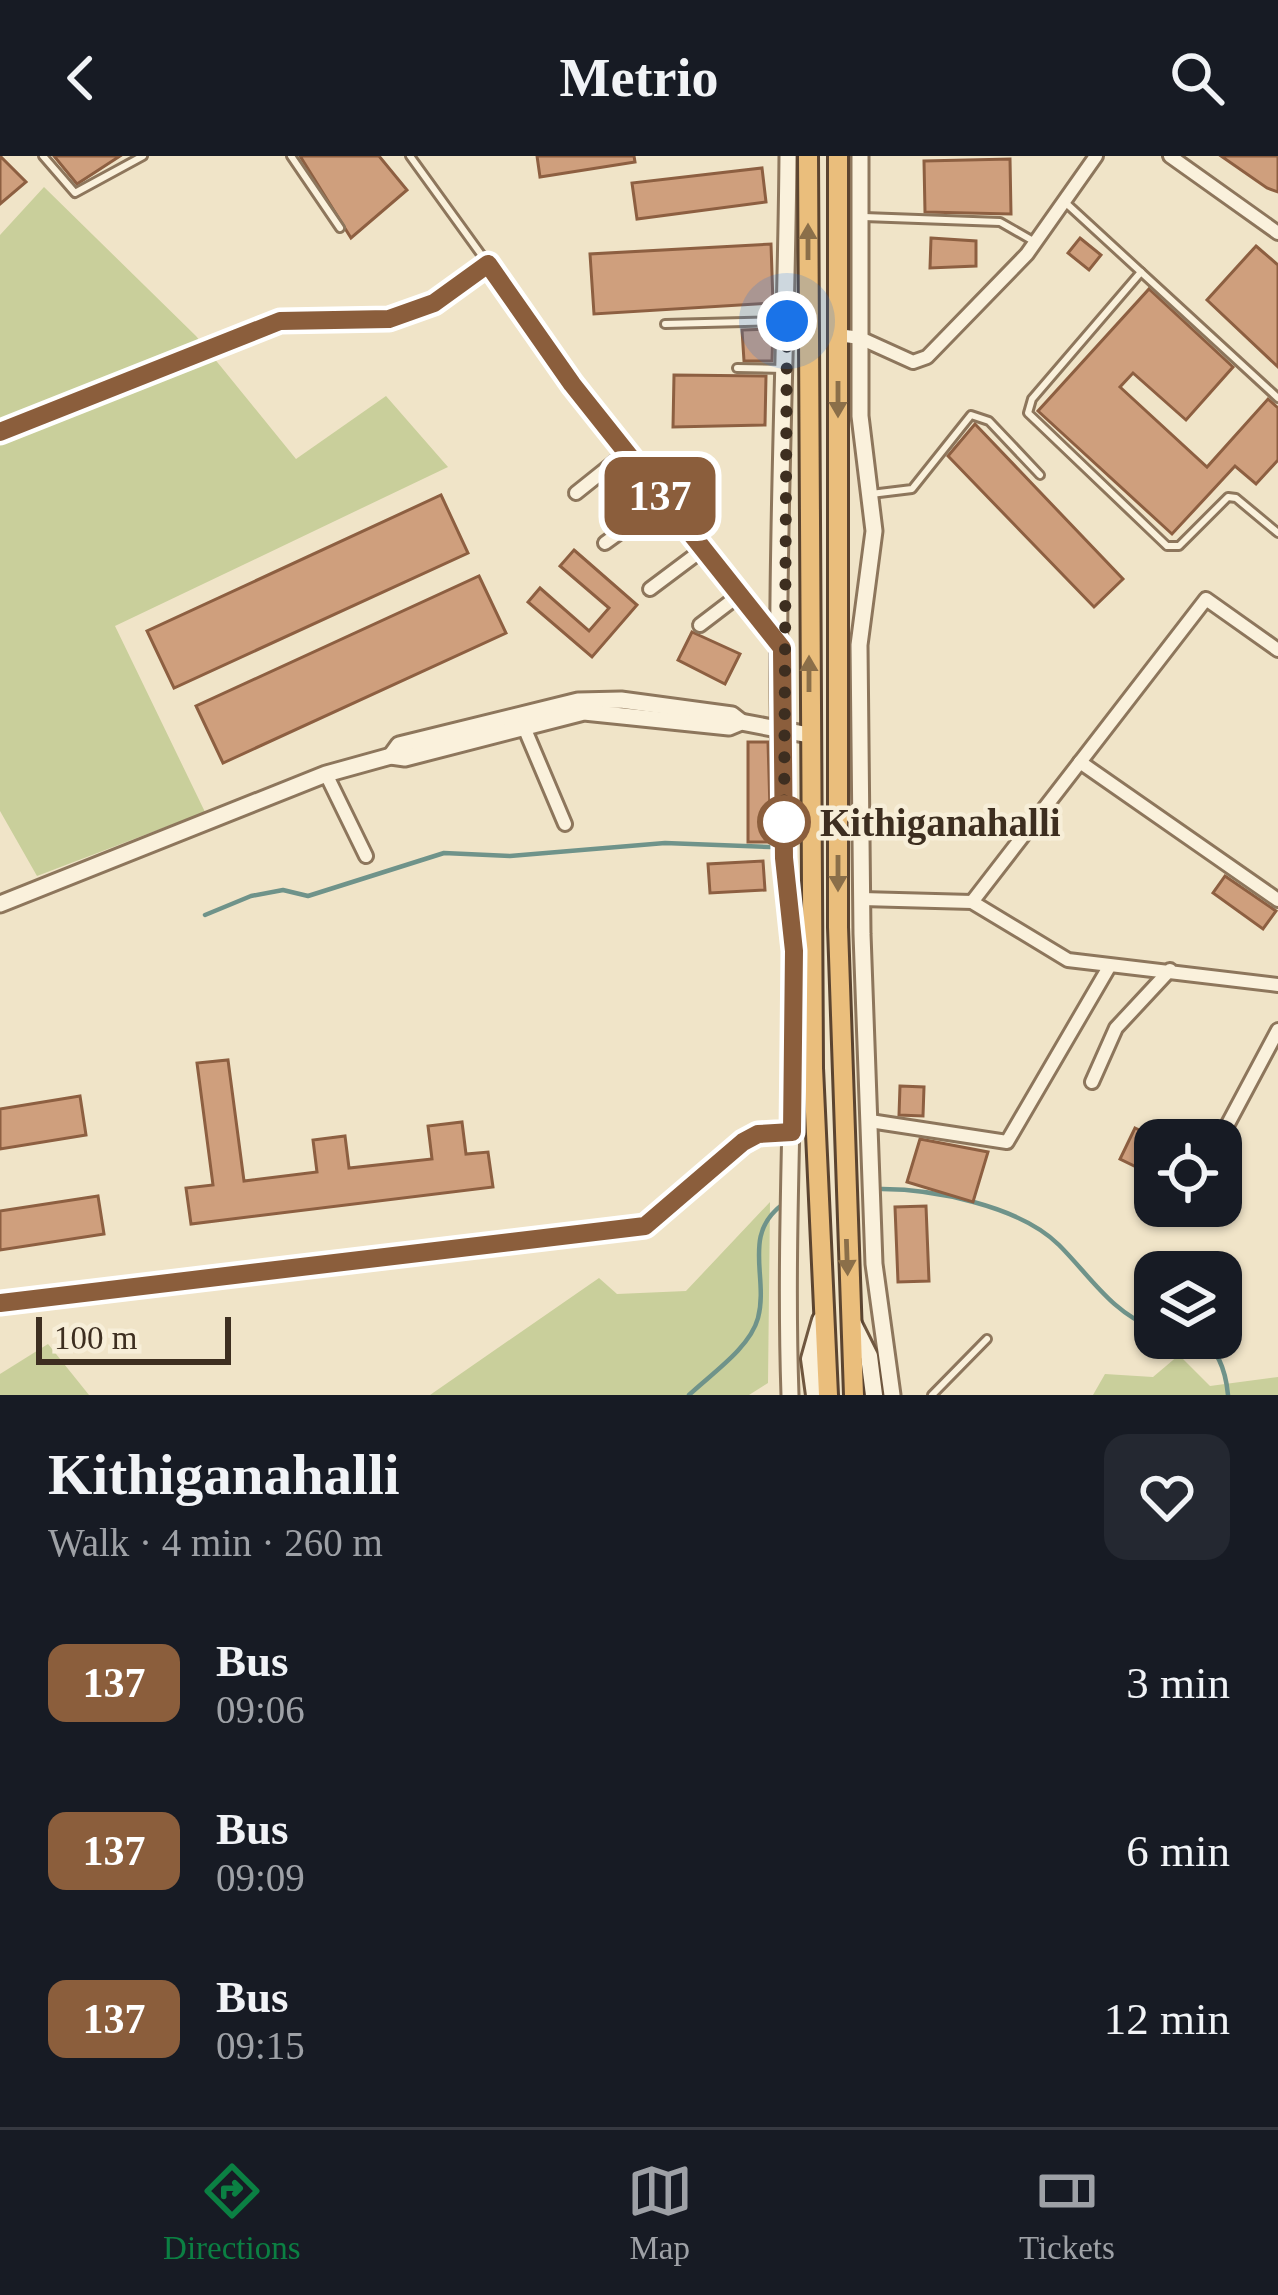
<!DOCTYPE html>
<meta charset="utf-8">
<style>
:root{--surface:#171b24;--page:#242831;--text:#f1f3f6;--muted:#9ea1a6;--line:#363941;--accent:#0b8043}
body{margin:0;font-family:"Times New Roman",serif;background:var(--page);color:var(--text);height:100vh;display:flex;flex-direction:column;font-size:45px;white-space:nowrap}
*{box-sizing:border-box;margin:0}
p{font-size:39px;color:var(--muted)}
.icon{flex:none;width:66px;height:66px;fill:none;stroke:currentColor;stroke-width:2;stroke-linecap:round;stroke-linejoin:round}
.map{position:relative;height:1239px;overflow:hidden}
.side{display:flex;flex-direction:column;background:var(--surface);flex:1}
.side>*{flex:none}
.badge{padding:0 24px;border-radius:18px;font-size:42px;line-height:78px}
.buttons{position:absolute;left:1134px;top:963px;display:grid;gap:24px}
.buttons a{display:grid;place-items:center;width:108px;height:108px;border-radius:24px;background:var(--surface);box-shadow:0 3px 9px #0004;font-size:60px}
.scale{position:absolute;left:36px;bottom:30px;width:195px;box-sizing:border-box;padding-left:12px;border:6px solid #3d2e20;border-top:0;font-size:33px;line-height:42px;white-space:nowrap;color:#3d2e20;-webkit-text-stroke:9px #f7eed8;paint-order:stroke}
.you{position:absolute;width:60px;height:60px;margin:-30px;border:9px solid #fff;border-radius:50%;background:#1a73e8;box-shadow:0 0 0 18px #1a73e833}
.map>.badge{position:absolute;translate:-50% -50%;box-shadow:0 0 0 6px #fff}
.round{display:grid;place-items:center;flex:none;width:126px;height:126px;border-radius:24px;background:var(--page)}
.head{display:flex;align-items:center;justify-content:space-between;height:204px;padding:0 48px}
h1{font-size:57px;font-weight:600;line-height:90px}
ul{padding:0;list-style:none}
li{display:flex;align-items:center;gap:36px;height:168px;padding:0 48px}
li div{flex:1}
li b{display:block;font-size:45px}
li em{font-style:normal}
li .badge{min-width:132px;font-weight:700;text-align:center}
header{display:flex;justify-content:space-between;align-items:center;height:156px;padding:0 48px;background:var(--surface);font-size:54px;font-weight:600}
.tab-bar{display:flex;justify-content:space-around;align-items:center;height:168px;border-top:3px solid var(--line);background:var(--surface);font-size:33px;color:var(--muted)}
.tab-bar a{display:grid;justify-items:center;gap:6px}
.tab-bar .on{color:var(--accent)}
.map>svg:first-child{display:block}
.green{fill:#c9cf9b}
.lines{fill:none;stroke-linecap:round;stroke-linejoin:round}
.stream{stroke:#6f938a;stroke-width:4.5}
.building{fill:#cf9f7d;stroke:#8d5f41;stroke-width:3}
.service-casing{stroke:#8d765c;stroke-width:12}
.minor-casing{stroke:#8d765c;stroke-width:18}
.tertiary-casing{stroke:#8d765c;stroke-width:21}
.secondary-casing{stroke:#6f573f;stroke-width:22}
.trunk-casing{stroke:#5b4430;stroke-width:24}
.service{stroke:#faf1dc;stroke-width:6}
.minor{stroke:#faf1dc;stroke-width:12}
.tertiary{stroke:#faf1dc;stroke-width:15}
.secondary{stroke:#faf1dc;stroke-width:16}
.trunk{stroke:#eabe7c;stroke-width:18}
.oneway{fill:#8b6f49}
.line-casing{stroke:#fff;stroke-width:27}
.line{stroke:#8b5e3c;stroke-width:18}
.walk{stroke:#3d2e20;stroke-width:12;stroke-dasharray:0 21.6}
.stop-dot{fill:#fff;stroke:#8b5e3c;stroke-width:6}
.labels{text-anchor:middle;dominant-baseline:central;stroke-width:9;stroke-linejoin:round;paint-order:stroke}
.stop-label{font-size:39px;font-weight:bold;fill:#3d2e20;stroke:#f7eed8;text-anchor:start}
</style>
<header><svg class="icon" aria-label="back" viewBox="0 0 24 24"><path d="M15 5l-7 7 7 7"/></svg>Metrio<svg class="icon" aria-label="search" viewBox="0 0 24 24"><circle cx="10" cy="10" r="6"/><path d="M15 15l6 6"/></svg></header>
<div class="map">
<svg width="1278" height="1239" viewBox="0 0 1278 1239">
<rect width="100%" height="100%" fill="#f0e4c8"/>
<g class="green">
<polygon points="44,31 196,180 296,303 386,240 448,311 115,470 205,656 37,720 0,655 0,79"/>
<polygon points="770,1046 768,1227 749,1239 430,1239 599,1122 617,1138 686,1135"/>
<polygon points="48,1188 89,1239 0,1239 0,1218"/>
<polygon points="1179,1199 1210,1230 1278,1221 1278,1239 1093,1239 1105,1218 1153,1221"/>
</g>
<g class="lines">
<g class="stream">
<polyline points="205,759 251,740 283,734 308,740 444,697 510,700 665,687 771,691"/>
<path d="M877,1033C931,1032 1020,1050 1059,1089C1091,1121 1111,1156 1155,1173"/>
<path d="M1200,1182C1219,1194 1226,1217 1228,1239"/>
<path d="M689,1239C711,1218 750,1192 758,1162C769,1120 741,1079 783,1048"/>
</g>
</g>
<g class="building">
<polygon points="0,0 26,26 0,48"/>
<polygon points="54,0 120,0 77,28"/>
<polygon points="300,0 379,0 407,34 351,82"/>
<polygon points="537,0 634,0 635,6 540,21"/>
<polygon points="1221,0 1278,0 1278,36 1267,32"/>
<polygon points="1010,3 1011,58 925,56 924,5"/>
<polygon points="762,12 766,46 637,63 632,27"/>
<polygon points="931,82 976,85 976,110 930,112"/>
<polygon points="1080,82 1101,99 1089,114 1068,97"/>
<polygon points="771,88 773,147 594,158 590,98"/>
<polygon points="1256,90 1278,109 1278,211 1207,144"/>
<polygon points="1149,133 1233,211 1186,264 1133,217 1120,231 1207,311 1268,243 1278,252 1278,304 1256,328 1235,310 1172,378 1038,255"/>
<polygon points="773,173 772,205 744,205 742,174"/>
<polygon points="674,219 766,220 765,269 673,271"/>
<polygon points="975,268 1123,423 1094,451 948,300"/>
<polygon points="441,339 468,397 174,532 147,475"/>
<polygon points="574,394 637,449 592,501 528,446 540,432 589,475 609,452 560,410"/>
<polygon points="479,420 506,477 223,607 196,550"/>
<polygon points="692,476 740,498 725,528 678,504"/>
<polygon points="748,586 768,586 771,686 748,686"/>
<polygon points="763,705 765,734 710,737 708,708"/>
<polygon points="1225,720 1276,755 1263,773 1213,737"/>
<polygon points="228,904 244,1025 317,1016 313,984 345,980 349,1012 432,1003 428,970 462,966 466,998 488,996 493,1031 191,1068 186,1032 213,1029 197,907"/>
<polygon points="900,930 924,931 923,960 899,959"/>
<polygon points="80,940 86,979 0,993 0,953"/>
<polygon points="1135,972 1155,981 1155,1020 1120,1003"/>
<polygon points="920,983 988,996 973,1046 907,1026"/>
<polygon points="98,1040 104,1078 0,1094 0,1055"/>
<polygon points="926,1050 929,1125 898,1126 895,1051"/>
</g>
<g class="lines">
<defs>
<g id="service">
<polyline points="43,0 75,37 143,0"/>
<polyline points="291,0 340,72"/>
<polyline points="410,0 488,108"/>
<polyline points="1067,48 1278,242"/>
<polyline points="864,61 1000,66 1035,86"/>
<polyline points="1141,116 1032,243 1028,257 1167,390 1179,390 1228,341 1236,342 1278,377"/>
<polyline points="665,168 781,165"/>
<polyline points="737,212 784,213"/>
<polyline points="871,338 912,333 971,259 989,265 1040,319"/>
<path d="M0,1147L645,1070C697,1039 720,979 786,977"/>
<polyline points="932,1239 987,1183"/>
</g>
<g id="minor">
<polyline points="1170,0 1278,77"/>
<polyline points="838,179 860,182 913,206 927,201 1027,98 1096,0"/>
<polyline points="0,276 280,165 389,163 434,147 488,108 572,228 781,490"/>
<polyline points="576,337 626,297"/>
<polyline points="605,387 663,345"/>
<polyline points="650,433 702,394"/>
<polyline points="700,469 738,440"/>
<polyline points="521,564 565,668"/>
<polyline points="1080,606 1278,744"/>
<polyline points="326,618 366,700"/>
<polyline points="862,743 972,746 1068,804 1278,829"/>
<polyline points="972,746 1206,443 1278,494"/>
<polyline points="1092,926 1116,872 1170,814"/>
<polyline points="870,965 1007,986 1109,811"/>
<polyline points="1221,981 1278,874"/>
</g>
<g id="tertiary">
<path d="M788,0C786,233 771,469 784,702C786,735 794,768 794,802C793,948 785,1094 790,1239"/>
<polyline points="860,0 860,260 874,375 859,489 862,778 874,1108 892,1239"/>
<polyline points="391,600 399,589 578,545 621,544 732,559 741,566"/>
<polyline points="0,748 326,618 391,600 405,602 584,556 729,571 741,566 809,579"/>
</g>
<g id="secondary">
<polyline points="852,1166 869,1200 874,1239"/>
<polyline points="815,1239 810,1203 821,1164"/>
</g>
<g id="trunk">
<polyline points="808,0 813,912 828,1239"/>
<polyline points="838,0 838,771 854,1239"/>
</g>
</defs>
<use href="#service" class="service-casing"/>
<use href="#minor" class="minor-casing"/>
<use href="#tertiary" class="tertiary-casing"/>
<use href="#secondary" class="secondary-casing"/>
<use href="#trunk" class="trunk-casing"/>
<use href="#service" class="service"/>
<use href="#minor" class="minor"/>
<use href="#tertiary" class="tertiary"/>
<use href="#secondary" class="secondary"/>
<use href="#trunk" class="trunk"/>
</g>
<defs><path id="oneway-solid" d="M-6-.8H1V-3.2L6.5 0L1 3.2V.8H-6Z" transform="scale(3)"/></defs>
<g class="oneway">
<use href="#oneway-solid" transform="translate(808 86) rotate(-90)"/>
<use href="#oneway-solid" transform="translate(838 243) rotate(90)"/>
<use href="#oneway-solid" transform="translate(809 518) rotate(-90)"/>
<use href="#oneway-solid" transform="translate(838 717) rotate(90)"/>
<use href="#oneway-solid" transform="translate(847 1101) rotate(88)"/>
</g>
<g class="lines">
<defs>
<polyline id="line" points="0,276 280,165 389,163 434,147 488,108 572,228 782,492 784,702 794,795 792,976 758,978 743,986 645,1070 0,1147"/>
</defs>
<use href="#line" class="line-casing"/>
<use href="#line" class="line"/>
<polyline class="walk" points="784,666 787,165"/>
</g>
<circle class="stop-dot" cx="784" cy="666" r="24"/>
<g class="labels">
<g class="stop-label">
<text x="820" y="666">Kithiganahalli</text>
</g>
</g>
</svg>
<div class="buttons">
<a><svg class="icon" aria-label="locate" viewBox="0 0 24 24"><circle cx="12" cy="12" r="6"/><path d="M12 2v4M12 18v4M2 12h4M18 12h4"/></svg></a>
<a><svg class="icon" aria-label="layers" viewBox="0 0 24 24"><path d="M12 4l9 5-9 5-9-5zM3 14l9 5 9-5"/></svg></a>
</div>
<div class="scale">100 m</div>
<div class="you" style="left:787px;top:165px"></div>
<b class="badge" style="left:660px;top:340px;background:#8b5e3c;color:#fff">137</b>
</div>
<section class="side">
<div class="head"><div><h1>Kithiganahalli</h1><p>Walk · 4 min · 260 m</p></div><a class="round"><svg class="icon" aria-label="heart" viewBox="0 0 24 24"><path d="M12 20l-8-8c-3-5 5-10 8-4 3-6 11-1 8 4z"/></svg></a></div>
<ul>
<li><span class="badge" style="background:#8b5e3c;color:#fff">137</span><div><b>Bus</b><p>09:06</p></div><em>3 min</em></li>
<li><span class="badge" style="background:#8b5e3c;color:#fff">137</span><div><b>Bus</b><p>09:09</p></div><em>6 min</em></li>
<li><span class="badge" style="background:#8b5e3c;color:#fff">137</span><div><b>Bus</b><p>09:15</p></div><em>12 min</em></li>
</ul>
</section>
<nav class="tab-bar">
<a class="on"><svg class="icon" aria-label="directions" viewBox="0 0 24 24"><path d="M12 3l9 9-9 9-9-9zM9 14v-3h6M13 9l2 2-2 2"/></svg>Directions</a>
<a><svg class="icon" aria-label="map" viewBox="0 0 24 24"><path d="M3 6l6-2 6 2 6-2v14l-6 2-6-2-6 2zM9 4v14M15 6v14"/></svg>Map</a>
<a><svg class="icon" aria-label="tickets" viewBox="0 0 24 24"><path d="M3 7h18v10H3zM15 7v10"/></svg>Tickets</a>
</nav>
